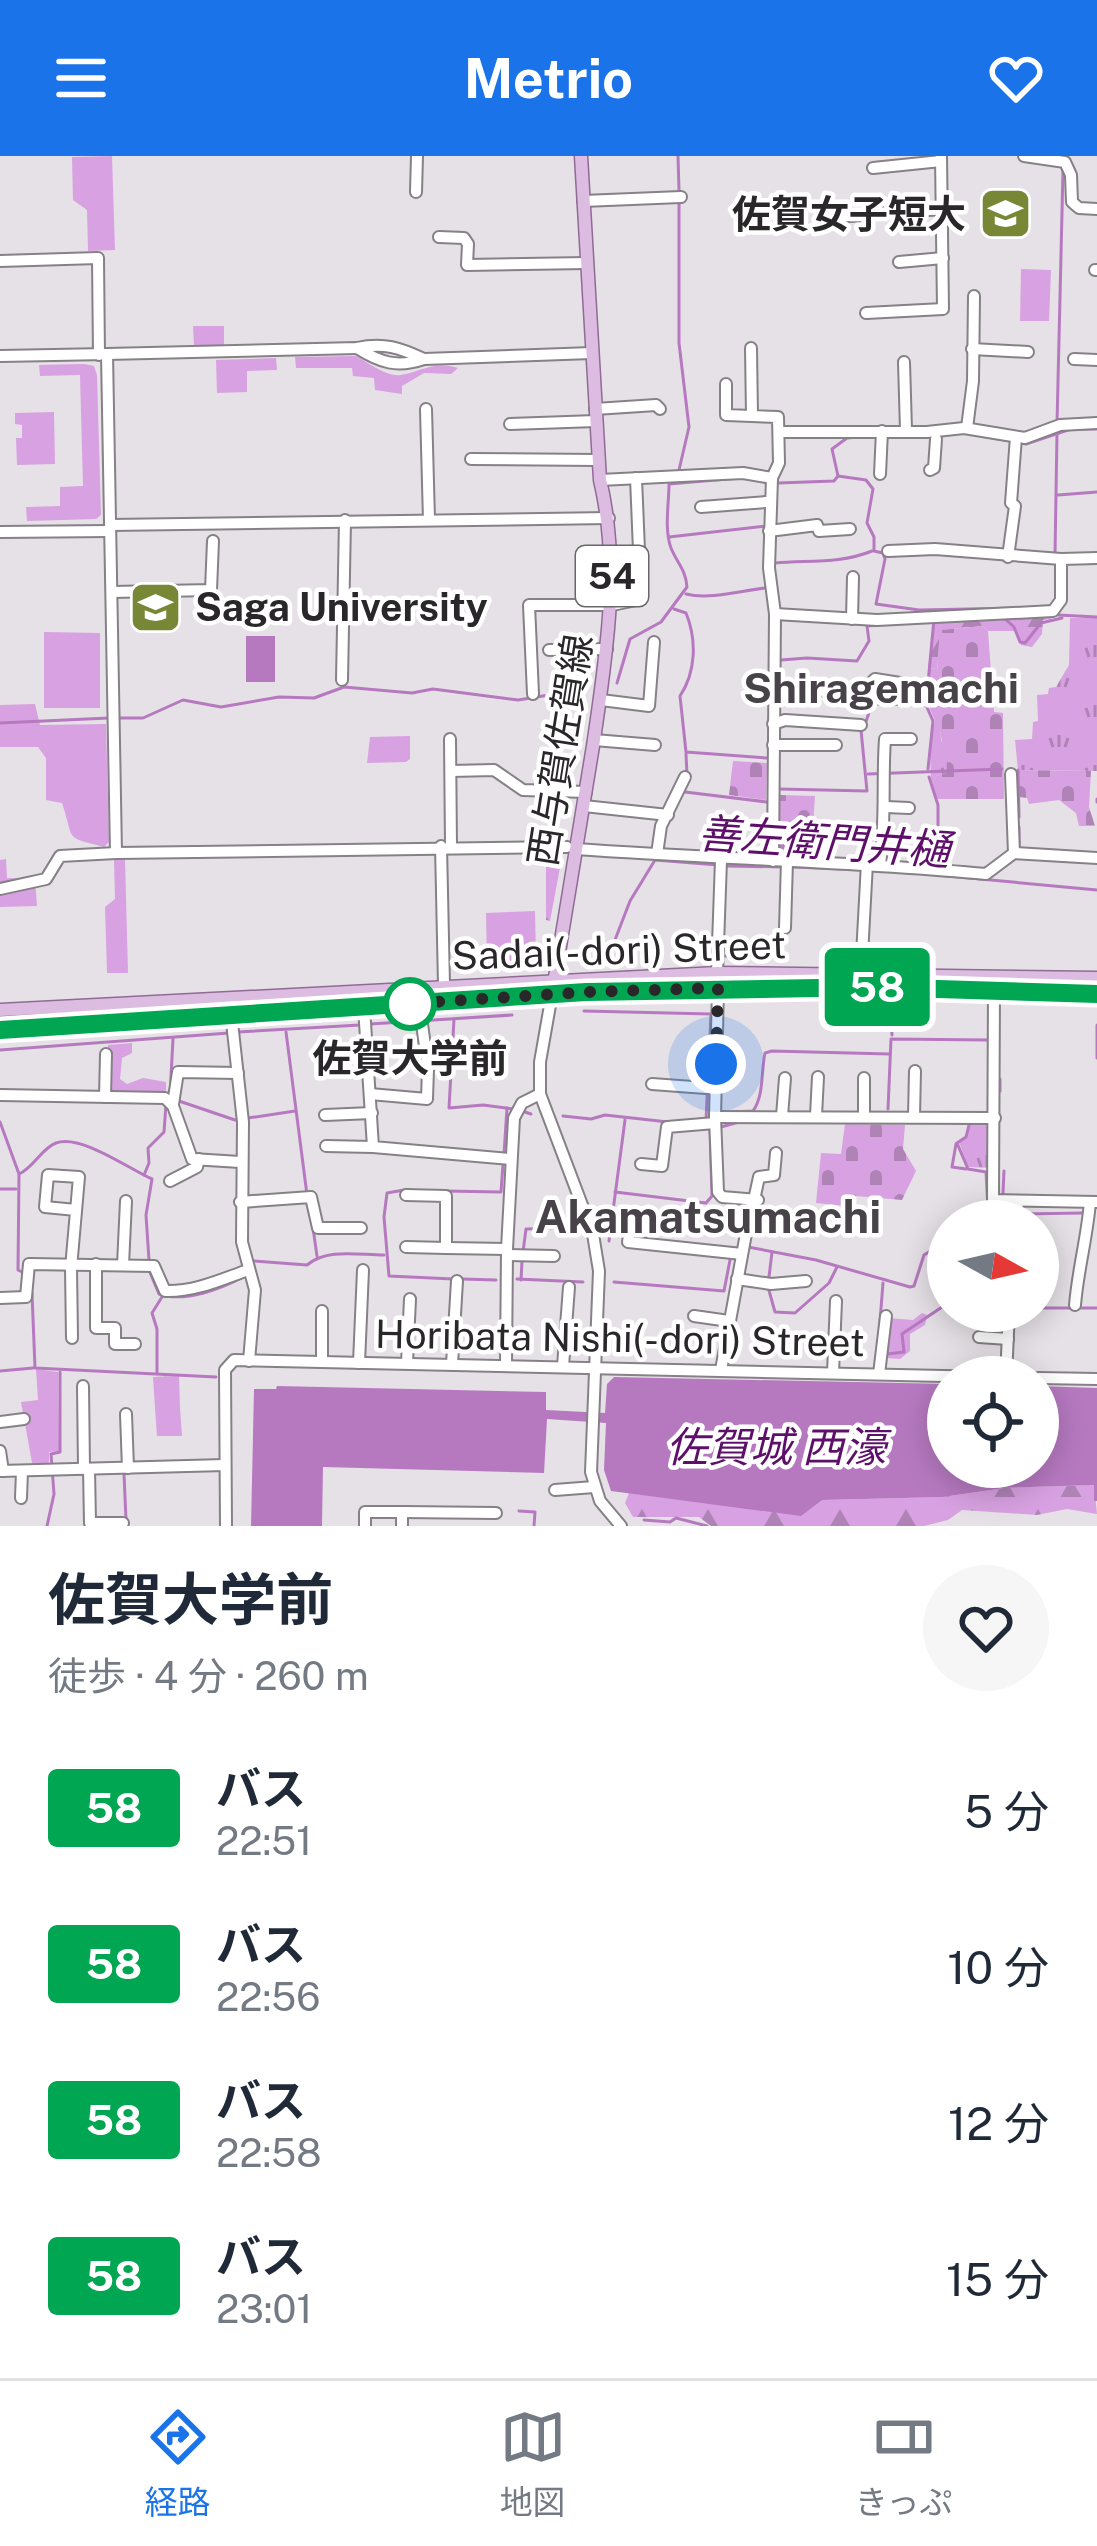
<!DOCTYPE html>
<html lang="ja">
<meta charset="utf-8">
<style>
:root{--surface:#fff;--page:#f6f6f7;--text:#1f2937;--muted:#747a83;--line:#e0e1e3;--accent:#1a73e8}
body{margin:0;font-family:"Public Sans","Noto Sans JP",sans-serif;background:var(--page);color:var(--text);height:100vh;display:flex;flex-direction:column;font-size:45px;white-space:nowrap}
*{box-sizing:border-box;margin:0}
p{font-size:39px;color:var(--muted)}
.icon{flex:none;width:66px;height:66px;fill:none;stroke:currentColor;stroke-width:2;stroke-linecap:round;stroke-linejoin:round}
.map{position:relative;height:1370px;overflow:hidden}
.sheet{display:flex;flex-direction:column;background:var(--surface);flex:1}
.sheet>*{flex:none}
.badge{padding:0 24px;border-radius:9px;font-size:42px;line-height:78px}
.needle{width:78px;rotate:98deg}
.controls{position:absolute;left:927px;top:1044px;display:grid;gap:24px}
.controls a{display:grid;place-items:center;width:132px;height:132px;border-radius:50%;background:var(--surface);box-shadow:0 6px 30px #0003;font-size:60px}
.you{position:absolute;width:60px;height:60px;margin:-30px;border:9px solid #fff;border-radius:50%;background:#1a73e8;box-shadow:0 0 0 18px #1a73e833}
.map>.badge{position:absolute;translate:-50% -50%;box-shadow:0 0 0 6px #fff}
.round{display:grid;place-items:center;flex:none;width:126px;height:126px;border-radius:63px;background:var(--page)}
.summary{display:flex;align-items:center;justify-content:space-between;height:204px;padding:0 48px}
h1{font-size:57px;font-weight:700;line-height:90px}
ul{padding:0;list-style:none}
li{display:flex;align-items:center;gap:36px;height:156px;padding:0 48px}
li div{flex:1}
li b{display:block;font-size:45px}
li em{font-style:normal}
li .badge{min-width:132px;font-weight:700;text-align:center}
header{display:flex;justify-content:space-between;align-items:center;height:156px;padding:0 48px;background:var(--accent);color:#fff;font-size:54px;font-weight:700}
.tabs{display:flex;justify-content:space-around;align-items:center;height:168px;border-top:3px solid var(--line);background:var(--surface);font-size:33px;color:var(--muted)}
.tabs a{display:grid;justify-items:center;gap:6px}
.tabs .selected{color:var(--accent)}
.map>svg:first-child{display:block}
.grass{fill:url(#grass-tufts)}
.forest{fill:url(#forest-firs)}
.cemetery{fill:url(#cemetery-stones)}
.garden{fill:#d8a1e1}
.water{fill:#b679c0}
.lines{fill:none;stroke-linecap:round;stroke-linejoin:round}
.stream{stroke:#b679c0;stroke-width:3}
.minor-casing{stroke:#858186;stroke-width:14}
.major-casing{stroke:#8f6b95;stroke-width:15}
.minor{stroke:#fff;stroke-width:10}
.major{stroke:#ddbce2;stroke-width:12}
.line-casing{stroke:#fff;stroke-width:27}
.line{stroke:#00a651;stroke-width:18}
.walk{stroke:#292729;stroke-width:12;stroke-dasharray:0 21.6}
.stop-dot{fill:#fff;stroke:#00a651;stroke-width:6}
.labels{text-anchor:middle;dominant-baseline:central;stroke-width:9;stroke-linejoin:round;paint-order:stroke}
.shield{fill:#fff;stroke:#696869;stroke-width:3}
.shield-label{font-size:36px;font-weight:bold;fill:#292729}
.poi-label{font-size:39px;font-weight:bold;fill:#292729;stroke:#fff;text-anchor:end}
.street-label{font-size:39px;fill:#292729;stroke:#fff}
.stop-label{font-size:39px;font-weight:bold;fill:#292729;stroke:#fff}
.neighbourhood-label{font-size:42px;font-weight:bold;fill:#474348;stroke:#fff}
.water-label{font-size:42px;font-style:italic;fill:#5e0f6a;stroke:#fff}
.quarter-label{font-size:45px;font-weight:bold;fill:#474348;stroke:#fff}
</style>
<header><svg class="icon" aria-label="menu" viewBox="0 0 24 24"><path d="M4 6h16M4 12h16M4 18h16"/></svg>Metrio<svg class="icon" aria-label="heart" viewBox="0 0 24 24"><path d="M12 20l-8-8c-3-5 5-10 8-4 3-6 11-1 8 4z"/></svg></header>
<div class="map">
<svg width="1097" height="1370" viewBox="0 0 1097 1370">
<defs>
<pattern id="grass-tufts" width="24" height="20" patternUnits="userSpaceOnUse" patternTransform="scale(3)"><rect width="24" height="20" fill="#d8a1e1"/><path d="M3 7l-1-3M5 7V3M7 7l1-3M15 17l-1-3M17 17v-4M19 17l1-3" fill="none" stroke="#af83b6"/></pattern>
<pattern id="forest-firs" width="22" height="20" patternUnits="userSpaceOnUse" patternTransform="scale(3)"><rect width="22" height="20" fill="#d8a1e1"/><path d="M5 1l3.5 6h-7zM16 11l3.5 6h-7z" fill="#af83b6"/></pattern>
<pattern id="cemetery-stones" width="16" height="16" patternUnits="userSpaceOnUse" patternTransform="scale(3)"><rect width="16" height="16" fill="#d8a1e1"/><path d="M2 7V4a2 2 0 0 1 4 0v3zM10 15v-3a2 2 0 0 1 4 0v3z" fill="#af83b6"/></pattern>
</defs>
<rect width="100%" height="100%" fill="#e6e1e6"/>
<g class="grass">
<polygon points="1070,462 1097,462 1097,615 1018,614 1015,584 1032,583 1033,566 1038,565 1037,539 1048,538 1049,532 1056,531 1069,509"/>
<polygon points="937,512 941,584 949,598 946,617 936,620 931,629 930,588 935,565 927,546 928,513"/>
<polygon points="549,695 562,701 550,765 546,764 546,698"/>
<polygon points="970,966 992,966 990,1012 968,1011 959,986 967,981"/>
<polygon points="179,1220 180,1252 155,1252 153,1221"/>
</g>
<g class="forest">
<polygon points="1050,458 1051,463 1043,464 1042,478 1032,491 1021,489 1015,475 988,475 983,470 941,474 937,512 928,513 934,461"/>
<polygon points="1094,1329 1097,1358 1067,1353 1037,1359 962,1354 948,1364 924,1370 711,1370 699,1361 633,1361 625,1347 629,1337 801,1359 821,1344 943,1341 1004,1332"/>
</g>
<g class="cemetery">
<path d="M983,470L988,475L994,556L1003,557L1004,643H938L931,629L936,620L946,617C949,597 944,598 941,580C934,547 937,508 940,474Z"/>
<polygon points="733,605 767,607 766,644 729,639"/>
<polygon points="1018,614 1091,615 1089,651 1095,670 1079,670 1076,657 1059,644 1029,648 1027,642 1019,641"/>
<polygon points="780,639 815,640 811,698 778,697"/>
<polygon points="845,968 905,969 903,993 916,1015 902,1044 856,1040 846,1050 816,1047 821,997 841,998"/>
</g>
<g class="garden">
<polygon points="112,0 115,94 88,95 87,54 73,44 72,1"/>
<polygon points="1021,113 1051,114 1049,165 1020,165"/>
<polygon points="193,170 224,170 224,190 194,190"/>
<path d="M356,200C369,207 386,221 401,219C423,215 434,205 458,212L451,218L424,217L402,230V238L375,234L374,222L353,220L352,212H296L295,201Z"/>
<polygon points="276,202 277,214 247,215 247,236 217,237 216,204"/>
<polygon points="84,208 94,210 97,219 101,359 96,363 27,365 26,351 60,350 60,331 83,330 80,219 40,220 39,209"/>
<polygon points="54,256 55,308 17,309 16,282 22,282 22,269 15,268 15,257"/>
<polygon points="44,476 100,477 100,552 44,552"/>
<path d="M35,548L40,569L106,568L109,686L104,691C63,680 75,686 62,647L46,644V602L38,591H0V549Z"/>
<polygon points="410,580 410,603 406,606 367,607 370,581"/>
<polygon points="6,703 7,722 35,723 37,750 0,751 0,704"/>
<polygon points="114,703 125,703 128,817 107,817 105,751 115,743"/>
<polygon points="535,755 536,800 525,809 487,811 486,757"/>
<polygon points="132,887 132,897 122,902 120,923 127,928 143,922 166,926 166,938 107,937 108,889"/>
<polygon points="922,1157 927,1159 925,1169 910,1178 910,1195 900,1203 885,1202 888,1162 913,1164"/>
<polygon points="36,1213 58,1216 59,1295 49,1296 49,1311 33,1312 21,1246 38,1244"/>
<polygon points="155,1252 180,1252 182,1280 157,1280"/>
</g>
<g class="water">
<rect x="246" y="480" width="29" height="46"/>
<polygon points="614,1221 948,1228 948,1311 1038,1311 1038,1230 1097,1232 1097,1345 1094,1345 1094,1329 1004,1332 943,1341 822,1344 801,1360 611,1335 604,1314 606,1267 547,1263 544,1317 323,1311 322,1370 251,1370 254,1233 276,1233 277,1230 546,1236 546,1254 605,1257 607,1228"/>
</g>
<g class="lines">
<g class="stream">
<polyline points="678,0 679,34"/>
<polyline points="1057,268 1063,14"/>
<polyline points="1081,273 1097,273"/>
<polyline points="976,279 1026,288 1071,273"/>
<polyline points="679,314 689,271 679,187 679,44"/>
<polyline points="838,320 866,324 873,333 867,367 874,381 874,395 883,397 885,403 876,448 919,454 1018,452"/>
<polyline points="778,327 834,325 838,320 832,293 847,282 860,281"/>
<polyline points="1058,339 1097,336"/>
<polyline points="669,381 766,370"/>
<polyline points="1055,399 1057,277"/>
<path d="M773,412L775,407C809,404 840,408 872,395"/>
<path d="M686,438C709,444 740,435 765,432"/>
<path d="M674,453L686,457C697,484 696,516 680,540L686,596L767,602"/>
<polyline points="1058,459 1097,461"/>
<polyline points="1002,460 1014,471 1020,486 1025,487 1041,467 1062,462"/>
<polyline points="781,504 807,502 857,505 869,485 867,470 879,469"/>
<path d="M617,527L630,483L661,466L687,431C686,414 677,407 671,392C664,373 669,347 669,328L739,322"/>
<polyline points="926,549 933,565 928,613"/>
<polyline points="119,562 143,562 183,544 221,551 279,541 314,542 344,531 412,537 433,533 518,544 586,533"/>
<polyline points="0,567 109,562"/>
<polyline points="864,571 871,551 876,548 926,549 934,463"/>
<polyline points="686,598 687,619"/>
<polyline points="1018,614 1019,661"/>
<polyline points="868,618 1002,613"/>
<polyline points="929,621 938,649 938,682"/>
<polyline points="779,633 867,635 861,574"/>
<polyline points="685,636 767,646"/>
<polyline points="1097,643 1097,646"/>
<polyline points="1019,671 1019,690"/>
<polyline points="727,710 784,711"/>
<polyline points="793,711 844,713"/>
<polyline points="937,719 1097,734"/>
<polyline points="725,800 771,799 783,773"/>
<polyline points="608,802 630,745 655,704 718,709"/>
<polyline points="890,851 892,879"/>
<polyline points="584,855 711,858 706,965"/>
<polyline points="454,863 449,952 483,949 513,953"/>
<polyline points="370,868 512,859"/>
<polyline points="1097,869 1097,902"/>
<polyline points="238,876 360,869"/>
<polyline points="286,876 307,1039"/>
<polyline points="0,894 229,877"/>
<polyline points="1000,923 1000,935"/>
<polyline points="170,939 173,883"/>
<polyline points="176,944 235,964 295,955"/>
<polyline points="888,953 891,883 988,884"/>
<polyline points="525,956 531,958"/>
<path d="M730,956L753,955C764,940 761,916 765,897L772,895L889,898"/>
<polyline points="563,960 591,963 605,959 668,966"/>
<polyline points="0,966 19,1018 18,1114 22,1116"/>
<polyline points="953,967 973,967"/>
<polyline points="969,969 966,981 957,987 968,1013 986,1016 988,1052 1013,1056"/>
<polyline points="721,971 739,966"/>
<polyline points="956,988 952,1011 966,1013"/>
<polyline points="504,998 507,952"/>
<path d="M19,1018C34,1011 42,992 56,987C81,978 129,1013 152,1023L146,1059L149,1104"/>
<polyline points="144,1019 149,1007 148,992 164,976 166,948"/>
<polyline points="0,1033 16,1033"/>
<polyline points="404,1034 387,1037 384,1061 389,1120 453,1123"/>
<polyline points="444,1035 501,1036 503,1008"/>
<polyline points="615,1036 706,1047 712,1040 710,974"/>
<polyline points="1003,1037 1004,1015"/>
<polyline points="1021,1058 1083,1057"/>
<polyline points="313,1072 317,1100"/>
<polyline points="609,1085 625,964"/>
<polyline points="748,1091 816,1104 910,1131 914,1130 924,1099 948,1084"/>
<polyline points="523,1096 526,1073 573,1072"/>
<path d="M254,1105L307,1109C327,1092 358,1099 384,1099"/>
<path d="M149,1114L159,1138C185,1147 221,1133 245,1120"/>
<polyline points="769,1121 772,1096"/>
<polyline points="462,1123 496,1124"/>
<polyline points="517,1123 583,1126"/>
<polyline points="521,1124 522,1105"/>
<polyline points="614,1126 724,1135 730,1104"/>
<polyline points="768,1131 775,1156 795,1157 829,1127 837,1111"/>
<polyline points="32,1137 35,1212 216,1221"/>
<polyline points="1038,1152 1097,1152"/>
<polyline points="880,1165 883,1127"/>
<polyline points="887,1198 904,1196 902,1178 948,1147"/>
<polyline points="0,1215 33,1212"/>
<polyline points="157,1216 157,1173 152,1157 162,1141"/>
<polyline points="124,1318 126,1364"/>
<polyline points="519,1355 535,1356 534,1370"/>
<polyline points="644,1364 670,1366 676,1362 707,1370"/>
<polyline points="47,1370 54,1338 51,1298 60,1296 60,1216"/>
</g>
<defs>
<g id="minor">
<polyline points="1024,0 1065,6 1071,19 1072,46 1079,52 1097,53"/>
<polyline points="873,12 941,5"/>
<polyline points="416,36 417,0"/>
<polyline points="583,45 681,41"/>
<polyline points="837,61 942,53"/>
<polyline points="439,81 464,82 468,88 467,109 587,107"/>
<polyline points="0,105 98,102 99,199"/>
<polyline points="899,106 943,102"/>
<polyline points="1095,114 1097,114"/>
<polyline points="866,157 943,153 941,0"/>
<path d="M357,192C381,207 397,212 424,203L592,197"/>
<polyline points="751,192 752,260 778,261 779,307 772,322 769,412 775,458 773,705"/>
<polyline points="972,193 1028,196"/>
<path d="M107,198L357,192C384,186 400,192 424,203"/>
<polyline points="0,200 107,198 116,697 567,691"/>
<polyline points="1074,203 1097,204"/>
<polyline points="904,206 906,274"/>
<polyline points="726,228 726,259 752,260"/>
<polyline points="426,253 429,364"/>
<polyline points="595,253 656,249 660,253"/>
<polyline points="510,268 596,265"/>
<polyline points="967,272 973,225 974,140"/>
<polyline points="781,276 927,276 964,272 1025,282 1060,269 1097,267"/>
<polyline points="471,303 599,304"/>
<polyline points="930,314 934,312 936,283"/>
<polyline points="880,318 882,275"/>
<polyline points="600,324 743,317 772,322"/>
<polyline points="701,351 766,346"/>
<polyline points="110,369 609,362"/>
<polyline points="769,375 817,369 819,375 850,373"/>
<polyline points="0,376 110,375"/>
<polyline points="888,395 935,393 1061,403"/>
<polyline points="1008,401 1015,350 1011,347 1016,281"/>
<polyline points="112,436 211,434 213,385"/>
<polyline points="775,458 877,464 1053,455 1061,444 1061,403 1097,402"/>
<polyline points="852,463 853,421"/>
<polyline points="549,494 607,493"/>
<polyline points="342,524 345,364"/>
<polyline points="773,534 863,535 875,523 900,527"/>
<polyline points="533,538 529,449 612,449 641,443 636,322"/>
<polyline points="601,544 649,550 654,486"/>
<polyline points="773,568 785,564 861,569"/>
<polyline points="450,583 451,690"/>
<polyline points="594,584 655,589"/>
<polyline points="773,589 836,589"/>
<polyline points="451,615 494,614 523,634 586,636"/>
<polyline points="1011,618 1014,697"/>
<polyline points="584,650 668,659"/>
<polyline points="886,651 909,652"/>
<polyline points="441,690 444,829"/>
<path d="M576,693C713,703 849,705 986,718L1014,697L1097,702"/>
<polyline points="657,698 661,670 685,621"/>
<path d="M880,708C886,665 882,625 885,583H911"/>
<polyline points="0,733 46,723 60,700 116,697"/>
<polyline points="785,772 787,705"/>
<polyline points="717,817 721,704"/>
<polyline points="861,818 867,707"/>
<polyline points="718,833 715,961 718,1036 722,1041 758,1044"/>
<polyline points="994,834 993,1044 1097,1046"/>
<polyline points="552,838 540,906 540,938 593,1078 599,1115 591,1316 600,1345 621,1370"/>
<polyline points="364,851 373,991 511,1003"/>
<polyline points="231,857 243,966 242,1086 255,1134 249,1205"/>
<polyline points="426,908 448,909"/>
<polyline points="652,928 706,932"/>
<polyline points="370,938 427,943 428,912 422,868"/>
<polyline points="0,939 165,942 173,950 192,1003 240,1006"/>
<polyline points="105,941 106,898"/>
<polyline points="173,948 178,916 238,917"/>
<polyline points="325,959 372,957"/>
<polyline points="782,960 785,922"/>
<polyline points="816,960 818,921"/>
<polyline points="864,960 864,922"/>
<polyline points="914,960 915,915"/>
<polyline points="715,961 995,962"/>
<polyline points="326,990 373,991"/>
<polyline points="641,1008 662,1010 667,971 715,967"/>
<polyline points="170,1025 197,1011 199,1003"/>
<polyline points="406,1039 446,1040 446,1092 406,1091"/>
<polyline points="754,1044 759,1021 774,1019 776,997"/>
<polyline points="240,1046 311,1041 318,1072 361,1072"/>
<polyline points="1016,1065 1018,1045"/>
<polyline points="631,1067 628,1086 742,1098"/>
<polyline points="446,1092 507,1093"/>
<polyline points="507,1099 554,1100"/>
<polyline points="96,1108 96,1172 115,1172 115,1188 135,1188"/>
<polyline points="123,1109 126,1045"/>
<polyline points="737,1123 771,1128 806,1125"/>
<path d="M0,1142L26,1141L29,1108L154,1110L165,1135C194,1136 220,1124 248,1114"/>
<path d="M1075,1149C1078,1113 1087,1082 1090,1046"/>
<polyline points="694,1160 729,1165"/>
<polyline points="979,1181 1008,1183"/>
<polyline points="72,1182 71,1112 79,1021 48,1019 45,1051 76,1054"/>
<polyline points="322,1206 322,1155"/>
<polyline points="359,1207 363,1114"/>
<polyline points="407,1207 410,1143"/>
<polyline points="452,1208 457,1125"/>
<polyline points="506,1209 507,1093 514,962 522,947 540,938"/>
<polyline points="563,1210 569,1131"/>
<polyline points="721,1214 752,1045"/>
<polyline points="833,1217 836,1145"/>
<polyline points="879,1218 886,1160"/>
<polyline points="1006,1221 1009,1155"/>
<polyline points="1038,1222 1097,1223"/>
<polyline points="83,1230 84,1313"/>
<polyline points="126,1258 128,1312"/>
<polyline points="0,1266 24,1263"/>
<polyline points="0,1295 3,1315"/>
<polyline points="89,1313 90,1367 123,1367"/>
<polyline points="0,1315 225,1309"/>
<polyline points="555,1334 594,1331"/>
<polyline points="21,1342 22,1315"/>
<polyline points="402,1356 496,1357"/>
<polyline points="226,1370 225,1214 234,1204 989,1221"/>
<polyline points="365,1370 365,1356 402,1356 402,1370"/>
</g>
<g id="major">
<path d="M554,827C567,748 580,669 593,590C606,501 621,413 600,324L581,0"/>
<polyline points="0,854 717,817 1097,822"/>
<polyline points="0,874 586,836 874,831 1097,838"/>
</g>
</defs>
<use href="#minor" class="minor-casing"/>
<use href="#major" class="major-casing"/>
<use href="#minor" class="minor"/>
<use href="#major" class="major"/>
</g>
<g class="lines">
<defs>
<polyline id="line" points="0,874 586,836 874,831 1097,838"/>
</defs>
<use href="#line" class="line-casing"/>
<use href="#line" class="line"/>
<polyline class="walk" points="410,848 403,848 586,836 718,832 716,908"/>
</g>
<defs>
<symbol id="university-square" viewBox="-11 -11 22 22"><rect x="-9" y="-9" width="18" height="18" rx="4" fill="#788736" stroke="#fff"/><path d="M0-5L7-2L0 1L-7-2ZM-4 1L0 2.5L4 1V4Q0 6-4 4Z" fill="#fff"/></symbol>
</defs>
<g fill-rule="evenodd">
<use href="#university-square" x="976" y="28" width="59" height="59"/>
<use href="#university-square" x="126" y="422" width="59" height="59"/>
</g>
<circle class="stop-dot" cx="410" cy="848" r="24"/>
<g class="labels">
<rect class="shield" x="576" y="390" width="72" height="60" rx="9"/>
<g class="shield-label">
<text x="612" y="420">54</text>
</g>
<g class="poi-label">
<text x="966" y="58">佐賀女子短大</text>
<text x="195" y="451" text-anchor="start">Saga University</text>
</g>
<g class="street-label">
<text transform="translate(560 594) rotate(-81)">西与賀佐賀線</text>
<text transform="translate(619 794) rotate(-2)">Sadai(-dori) Street</text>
<text transform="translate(620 1182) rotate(1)">Horibata Nishi(-dori) Street</text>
</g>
<g class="stop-label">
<text x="410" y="902">佐賀大学前</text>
</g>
<g class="neighbourhood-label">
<text x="881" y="531">Shiragemachi</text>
</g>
<g class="water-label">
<text transform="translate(824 685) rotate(4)">善左衛門井樋</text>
<text x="776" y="1290">佐賀城 西濠</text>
</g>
<g class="quarter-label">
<text x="708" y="1060">Akamatsumachi</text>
</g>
</g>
</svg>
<div class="controls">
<a><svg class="needle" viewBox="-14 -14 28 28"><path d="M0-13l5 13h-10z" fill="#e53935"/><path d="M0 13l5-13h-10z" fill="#747a83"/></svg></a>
<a><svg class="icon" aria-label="locate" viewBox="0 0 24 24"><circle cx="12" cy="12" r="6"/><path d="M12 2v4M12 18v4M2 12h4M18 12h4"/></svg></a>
</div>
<div class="you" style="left:716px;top:908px"></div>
<b class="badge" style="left:877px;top:831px;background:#00a651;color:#fff">58</b>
</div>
<section class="sheet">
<div class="summary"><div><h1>佐賀大学前</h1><p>徒歩 · 4 分 · 260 m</p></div><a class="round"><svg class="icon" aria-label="heart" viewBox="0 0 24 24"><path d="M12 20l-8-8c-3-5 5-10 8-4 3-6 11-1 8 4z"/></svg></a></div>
<ul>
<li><span class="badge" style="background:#00a651;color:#fff">58</span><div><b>バス</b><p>22:51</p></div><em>5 分</em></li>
<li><span class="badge" style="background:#00a651;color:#fff">58</span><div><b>バス</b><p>22:56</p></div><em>10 分</em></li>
<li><span class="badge" style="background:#00a651;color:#fff">58</span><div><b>バス</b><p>22:58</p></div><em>12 分</em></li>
<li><span class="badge" style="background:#00a651;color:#fff">58</span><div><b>バス</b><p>23:01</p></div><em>15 分</em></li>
</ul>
</section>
<nav class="tabs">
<a class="selected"><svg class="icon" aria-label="directions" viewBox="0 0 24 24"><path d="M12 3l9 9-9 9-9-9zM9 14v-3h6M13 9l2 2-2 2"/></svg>経路</a>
<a><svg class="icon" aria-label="map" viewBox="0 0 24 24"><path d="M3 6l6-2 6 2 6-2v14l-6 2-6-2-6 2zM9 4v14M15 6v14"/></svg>地図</a>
<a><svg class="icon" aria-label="tickets" viewBox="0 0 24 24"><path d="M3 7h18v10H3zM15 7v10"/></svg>きっぷ</a>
</nav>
